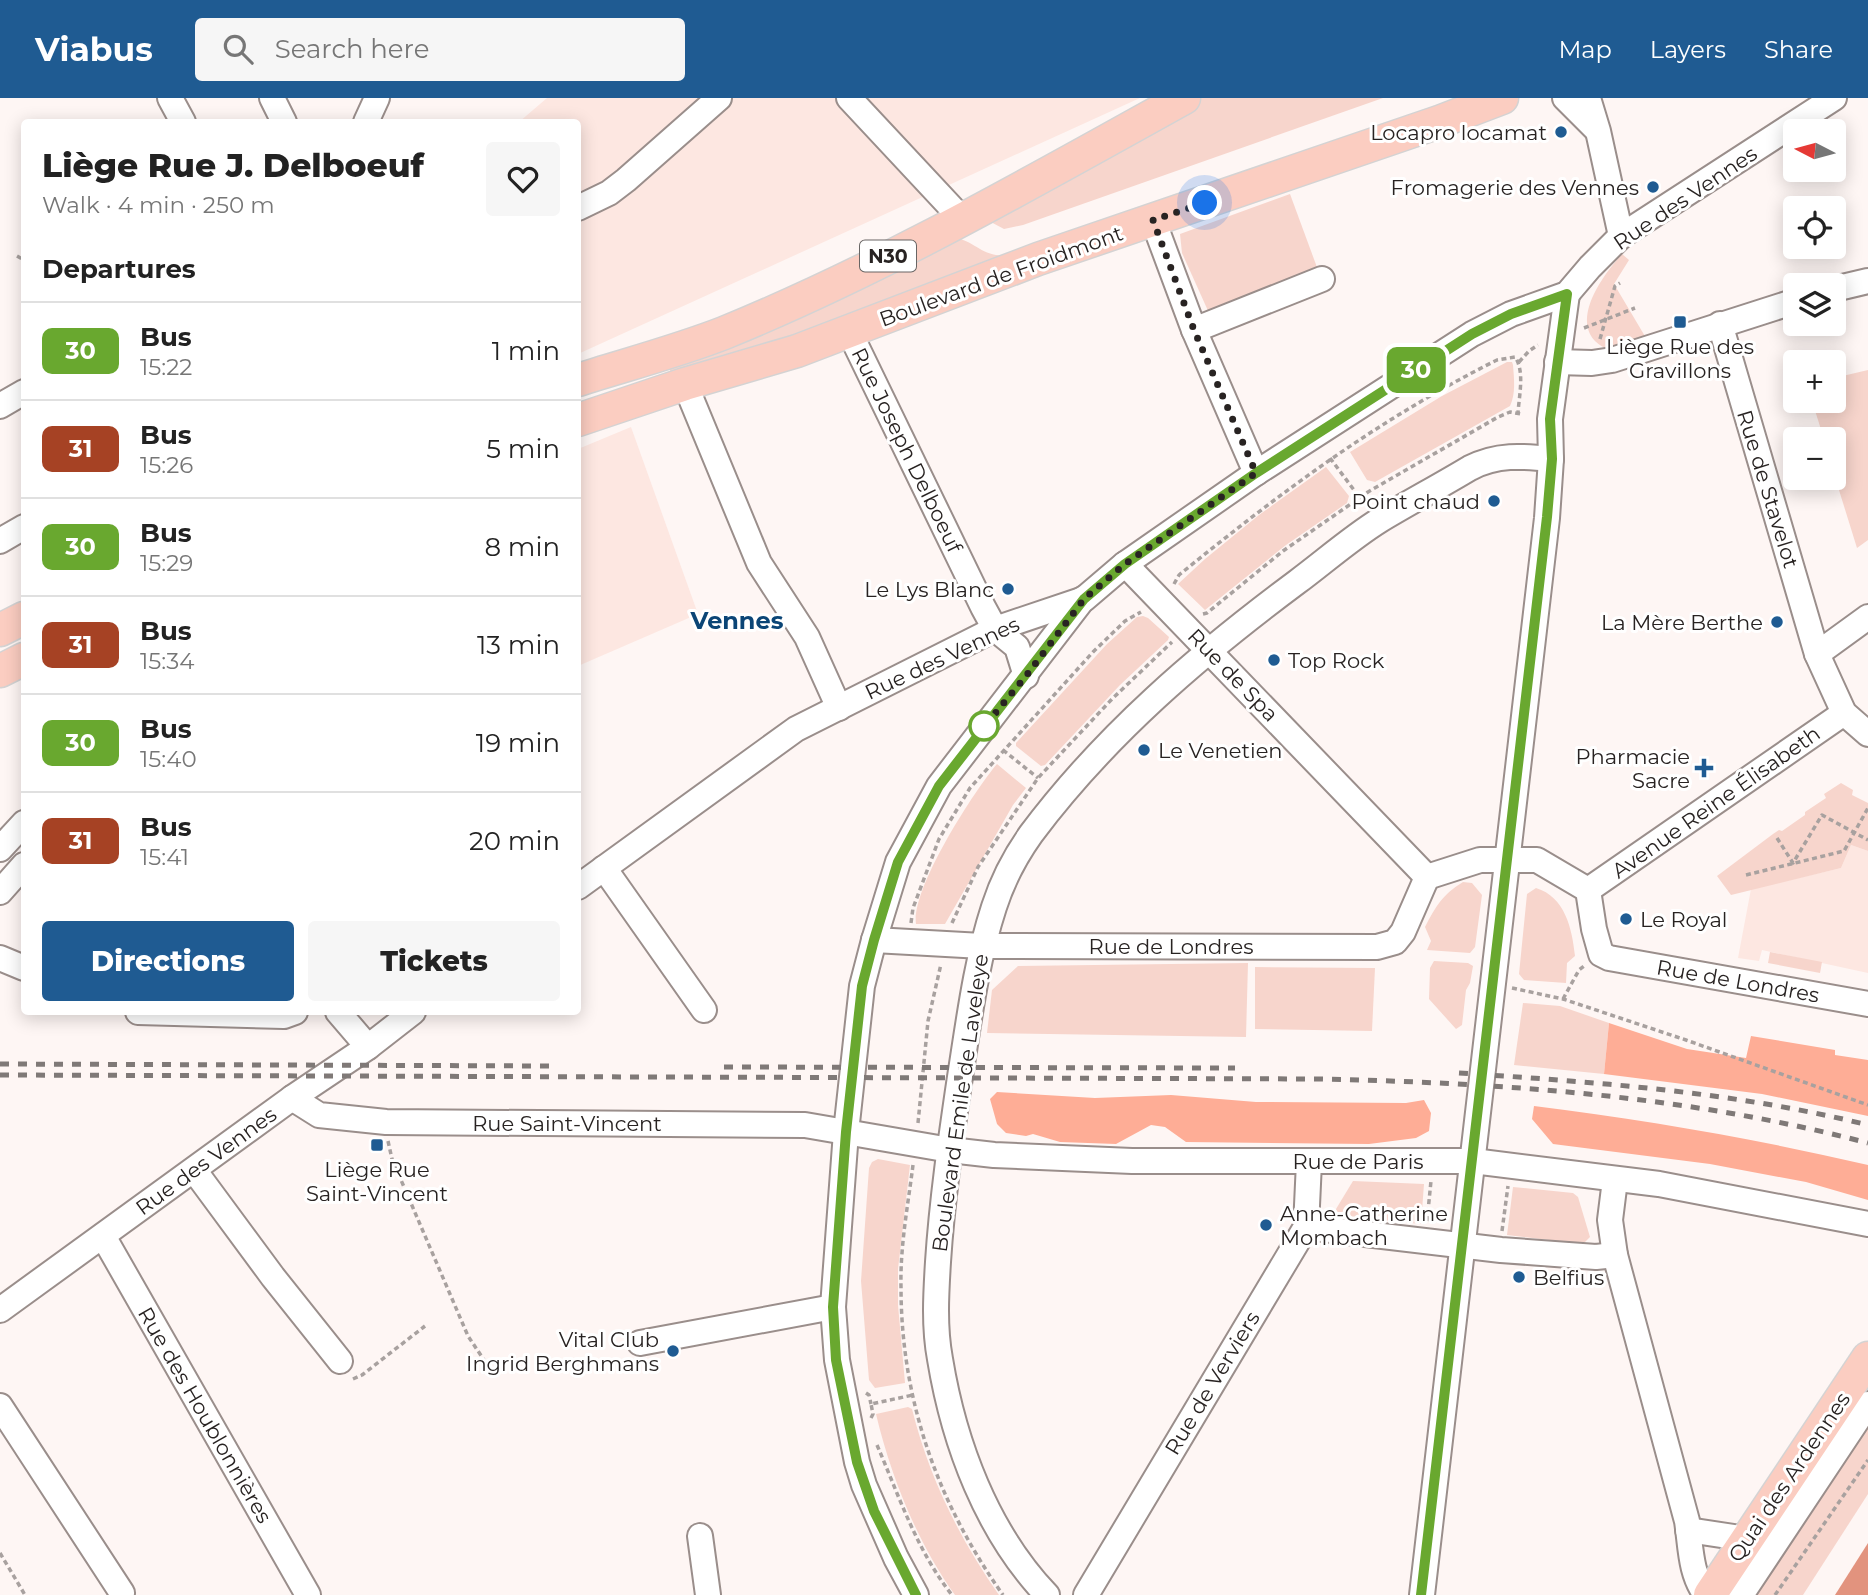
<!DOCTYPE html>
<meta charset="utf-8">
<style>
:root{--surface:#fff;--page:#f6f6f6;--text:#222;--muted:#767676;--line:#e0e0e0;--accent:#1f5b92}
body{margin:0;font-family:Montserrat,sans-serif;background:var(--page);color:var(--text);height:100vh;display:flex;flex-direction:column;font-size:26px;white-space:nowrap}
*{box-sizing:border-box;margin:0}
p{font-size:23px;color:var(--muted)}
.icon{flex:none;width:38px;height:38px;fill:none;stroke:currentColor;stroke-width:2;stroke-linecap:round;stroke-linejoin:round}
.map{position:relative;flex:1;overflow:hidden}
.sheet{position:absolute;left:21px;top:21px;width:560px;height:896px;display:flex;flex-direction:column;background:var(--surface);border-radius:7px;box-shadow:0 4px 18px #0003}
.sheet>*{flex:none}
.badge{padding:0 14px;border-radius:10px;font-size:24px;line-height:46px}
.needle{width:46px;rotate:276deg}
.fabs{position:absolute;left:1783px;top:21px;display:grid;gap:14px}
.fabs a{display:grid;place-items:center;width:63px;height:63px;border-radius:7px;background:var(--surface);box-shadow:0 4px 18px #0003;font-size:35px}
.you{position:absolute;width:35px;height:35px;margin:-18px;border:5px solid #fff;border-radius:50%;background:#1a73e8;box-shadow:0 0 0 10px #1a73e833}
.map>.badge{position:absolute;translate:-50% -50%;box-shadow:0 0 0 4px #fff}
h2{padding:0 21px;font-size:26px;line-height:63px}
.round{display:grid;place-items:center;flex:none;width:74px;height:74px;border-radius:7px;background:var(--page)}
.headline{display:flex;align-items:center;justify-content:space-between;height:119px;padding:0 21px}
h1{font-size:33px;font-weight:800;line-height:52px}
.primary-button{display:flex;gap:14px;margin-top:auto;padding:14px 21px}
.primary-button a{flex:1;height:80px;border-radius:7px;background:var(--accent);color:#fff;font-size:28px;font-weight:800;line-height:80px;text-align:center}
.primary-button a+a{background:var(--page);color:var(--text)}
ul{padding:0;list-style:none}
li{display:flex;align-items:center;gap:21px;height:98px;padding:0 21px;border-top:2px solid var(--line)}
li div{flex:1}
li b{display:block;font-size:26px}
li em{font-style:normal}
li .badge{min-width:77px;font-weight:700;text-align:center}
header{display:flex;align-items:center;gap:42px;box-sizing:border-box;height:98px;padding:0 35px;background:var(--accent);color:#fff}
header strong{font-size:33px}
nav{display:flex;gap:38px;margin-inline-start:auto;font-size:24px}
.search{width:490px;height:63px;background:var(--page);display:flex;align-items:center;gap:18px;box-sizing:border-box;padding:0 24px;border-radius:7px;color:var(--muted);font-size:26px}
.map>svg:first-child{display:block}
.built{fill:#fde7e1}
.green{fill:#f7d5cc}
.forest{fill:#fead96}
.water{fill:#e2937e}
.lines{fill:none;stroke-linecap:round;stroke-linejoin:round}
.minor-casing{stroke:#9a8e8b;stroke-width:28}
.major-casing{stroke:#d4d3d3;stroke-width:35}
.path{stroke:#a8a19f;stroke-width:3.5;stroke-dasharray:5 3.5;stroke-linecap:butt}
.minor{stroke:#fff;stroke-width:24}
.major{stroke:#fbcdc1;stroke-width:32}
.rail{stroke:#7f7977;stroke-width:5;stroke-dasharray:9 9;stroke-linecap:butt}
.line-casing{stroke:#fff;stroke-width:16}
.line{stroke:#69a82f;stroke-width:10}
.walk{stroke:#282322;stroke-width:7;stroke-dasharray:0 12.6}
.poi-dot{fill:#1f5b92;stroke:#fff;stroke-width:2.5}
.stop-dot{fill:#fff;stroke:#69a82f;stroke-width:3.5}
.labels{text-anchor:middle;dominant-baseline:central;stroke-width:6;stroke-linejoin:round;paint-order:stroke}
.shield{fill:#fff;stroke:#686564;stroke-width:2}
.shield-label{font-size:19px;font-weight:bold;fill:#282322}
.poi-label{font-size:21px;fill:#282322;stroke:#fff;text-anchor:end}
.street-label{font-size:21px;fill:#282322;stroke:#fff}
.quarter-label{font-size:24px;font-weight:bold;fill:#0b4576;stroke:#fff}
</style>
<header>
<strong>Viabus</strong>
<div class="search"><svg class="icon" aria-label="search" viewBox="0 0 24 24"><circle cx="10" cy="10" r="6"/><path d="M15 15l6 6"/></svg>Search here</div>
<nav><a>Map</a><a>Layers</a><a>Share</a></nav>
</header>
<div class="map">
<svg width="1868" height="1497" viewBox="0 0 1868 1497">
<rect width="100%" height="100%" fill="#fef6f4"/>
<g class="built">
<polygon points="547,0 1140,0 578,256 578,24 519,24"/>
<polygon points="631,329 698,516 578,568 578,351"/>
<polygon points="1851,747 1868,753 1868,875 1762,852 1759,863 1738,860 1751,791 1841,770"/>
</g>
<g class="green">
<polygon points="1198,0 1383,0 1023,127 1004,131 987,122"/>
<polygon points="1290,96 1318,172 1209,215 1182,155 1180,136"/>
<path d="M957,140C977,145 980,157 1006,158L805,238L672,278L667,264Z"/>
<path d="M1622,156L1629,162L1614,186L1646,240C1636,243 1620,252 1609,251C1604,250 1599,247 1595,243C1572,218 1605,175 1622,156Z"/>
<path d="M1507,264H1512L1513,267C1514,280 1516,296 1510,308L1375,384L1367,382L1350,354L1442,298Z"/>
<polygon points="1868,272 1868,442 1857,450 1834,376 1834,341 1824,341 1812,303 1834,303 1834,280"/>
<polygon points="1326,369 1349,398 1347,405 1286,447 1205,512 1178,486 1205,461 1259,417"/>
<polygon points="1143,518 1148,520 1169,539 1168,542 1120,587 1045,667 1041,668 1016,648 1016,645 1107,546 1137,519"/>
<path d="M997,666L1026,690L1013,707L945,826H916C911,791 974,693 997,666Z"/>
<polygon points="1841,685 1853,692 1852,697 1868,705 1868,753 1851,747 1841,770 1731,797 1717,778 1773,736 1779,732 1782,733 1805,717 1805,714 1826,700 1824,696"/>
<path d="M1463,784L1472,785L1482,797L1475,849L1470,855L1427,852L1431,843L1425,829C1436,808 1442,797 1463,784Z"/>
<path d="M1536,790C1565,799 1572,830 1575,858L1567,865L1566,885L1524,882L1519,876L1527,796Z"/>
<polygon points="1770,854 1822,864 1820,875 1768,865"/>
<polygon points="1434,863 1468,865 1473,868 1470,885 1466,892 1462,927 1456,931 1429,901 1430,870"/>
<polygon points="1248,865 1246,939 987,935 992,892 1018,868"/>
<polygon points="1255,869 1375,870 1372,933 1255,931"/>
<polygon points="1523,905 1560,908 1609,925 1604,976 1514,967"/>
<polygon points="878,1061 910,1067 898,1171 898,1207 905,1285 875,1290 869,1282 861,1183 869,1070 872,1064"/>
<polygon points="1353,1083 1424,1086 1421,1126 1337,1117 1336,1111"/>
<polygon points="1513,1089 1573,1095 1578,1099 1590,1139 1585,1144 1574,1145 1507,1137"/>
<path d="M908,1309L912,1311C929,1379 959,1440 999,1497H955C917,1444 891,1379 876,1316Z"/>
<polygon points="1868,1326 1868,1396 1803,1497 1756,1497"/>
</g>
<g class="forest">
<polygon points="1609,925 1687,951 1746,960 1751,938 1835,952 1835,957 1868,962 1868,1018 1762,996 1604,976"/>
<polygon points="997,994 1095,1000 1171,997 1256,1004 1406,1005 1424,1002 1431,1015 1429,1033 1416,1040 1369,1046 1186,1044 1165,1029 1151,1027 1116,1046 1060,1044 1033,1036 1026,1038 1006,1035 997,1026 990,1001"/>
<path d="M1534,1008C1646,1022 1757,1041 1868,1067V1102L1806,1084L1710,1066L1553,1046L1532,1021Z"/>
</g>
<polygon class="water" points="1868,1445 1868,1497 1835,1497"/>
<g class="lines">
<defs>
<g id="minor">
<polyline points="170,0 183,24"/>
<polyline points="272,0 284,24"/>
<polyline points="849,0 962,121"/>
<polyline points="1565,0 1595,30"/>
<polyline points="1588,0 1598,33 1621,138"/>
<polyline points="366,24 377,0"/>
<polyline points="578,110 609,95 626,82 719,0"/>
<polyline points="1153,122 1194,232 1256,375"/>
<polyline points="1834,191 1868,183"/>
<polyline points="1720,226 1817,556 1844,615 1868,636"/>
<polyline points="1194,232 1322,181"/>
<polyline points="849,233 983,509 995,531 1017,549 1026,578"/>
<polyline points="1557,264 1592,265 1612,262 1796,203"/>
<polyline points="685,286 759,465 807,539 839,610"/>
<polyline points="0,308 24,294"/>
<polyline points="0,443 24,429"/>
<polyline points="1125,466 1427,779"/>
<polyline points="1817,556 1868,519"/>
<polyline points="0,751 24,725"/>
<polyline points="604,770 704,912"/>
<polyline points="1427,779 1480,762 1537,762 1588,792 1594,831 1601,856 1609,860 1868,906"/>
<polyline points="578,789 796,631 995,531 1084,501 1125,466 1256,375 1472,236 1511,216 1567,196 1590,169 1621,138 1834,0"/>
<polyline points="1588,792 1844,615"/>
<polyline points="0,794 24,767"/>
<polyline points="874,842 982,848 1377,849 1395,844 1403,834 1427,779"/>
<polyline points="0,860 24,870"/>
<polyline points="138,914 284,918 295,914"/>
<polyline points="338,914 368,949"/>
<polyline points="292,1000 319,1017 386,1024 805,1027 950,1052 994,1057 1132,1063 1473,1063 1659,1086 1868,1126"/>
<polyline points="194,1072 273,1179 340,1263"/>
<path d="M1615,1082L1610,1122L1615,1157L1687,1423C1691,1450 1690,1475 1706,1497"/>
<polyline points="1306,1129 1501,1152 1596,1159 1615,1157"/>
<polyline points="103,1138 308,1497"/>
<polyline points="0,1212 292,1000 368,949 413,914"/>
<polyline points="640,1245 833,1209"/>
<polyline points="0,1308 122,1495"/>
<polyline points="1688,1432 1747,1441"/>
<polyline points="700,1438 708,1497"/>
<polyline points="916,1497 896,1460 864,1387 857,1364 837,1262 833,1209 846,1034 862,888 874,842 898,764 939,688 1083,501"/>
<path d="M1047,1497C987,1434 954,1346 940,1261C934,1229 936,1196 938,1164C942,1102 951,1040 960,979C969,922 976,864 994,809C1002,784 1016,757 1031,736C1105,637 1199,557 1297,484C1324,464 1351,440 1380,422C1410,404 1440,388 1470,370C1497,356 1522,358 1551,361"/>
<polyline points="1086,1497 1306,1129 1309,1064"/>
<polyline points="1422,1497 1547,420 1551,361 1550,321 1567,196"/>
<polyline points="1741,1497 1868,1306"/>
</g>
<g id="major">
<path d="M578,282C625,267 678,253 724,235C883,170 1034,83 1184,0"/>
<polyline points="578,322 685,286 797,253 1038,161 1439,24 1502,0"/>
<polyline points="0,532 24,520"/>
<polyline points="0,573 24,561"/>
<polyline points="1710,1497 1868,1260"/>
</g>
</defs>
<use href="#minor" class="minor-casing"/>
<use href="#major" class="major-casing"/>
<g class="path">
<polyline points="17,158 24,162"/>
<polyline points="1584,230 1635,210"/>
<polyline points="1600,241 1615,188 1620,185"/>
<polyline points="1519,264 1529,253 1538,247"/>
<polyline points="1330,360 1360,400"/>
<path d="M1174,486L1179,477C1281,394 1379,321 1497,262L1515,259C1525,273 1519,298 1518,315"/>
<polyline points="1203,516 1207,515 1283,453 1368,394 1498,319 1510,314 1521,316"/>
<polyline points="1003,652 1038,680"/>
<polyline points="1777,740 1793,765 1822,717 1868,742"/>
<polyline points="1746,777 1844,753 1868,710"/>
<polyline points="911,825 913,810 939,741 970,690 1093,554 1125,523 1141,514"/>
<polyline points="952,825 978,769 1038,680 1112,601 1172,544"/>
<polyline points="1512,890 1563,901 1686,942 1868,1007"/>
<polyline points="1563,901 1579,872 1584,868"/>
<polyline points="918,1025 928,923 941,866"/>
<polyline points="388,1043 392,1061 468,1238 494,1277"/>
<path d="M913,1067C908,1107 900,1148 901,1189C901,1303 938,1405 1003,1497"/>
<polyline points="1427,1123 1431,1083"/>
<polyline points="1502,1133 1508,1088"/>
<polyline points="353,1281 362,1277 425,1228"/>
<polyline points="866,1295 869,1297 871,1306"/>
<polyline points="871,1320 873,1316 871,1306 913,1297"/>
<path d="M877,1347C899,1398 917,1453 952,1497"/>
<polyline points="0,1455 25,1497"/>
<polyline points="1775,1497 1868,1362"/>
</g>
<use href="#minor" class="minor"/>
<use href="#major" class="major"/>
<g class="rail">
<polyline points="0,966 556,968"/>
<polyline points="724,969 1235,970"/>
<path d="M1459,975C1596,984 1735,994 1868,1027"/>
<path d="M0,977L1321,981C1505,985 1690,998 1868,1045"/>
</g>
</g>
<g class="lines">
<defs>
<polyline id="line" points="916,1497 874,1413 857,1364 836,1262 833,1209 846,1034 862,888 874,842 898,764 939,688 1084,501 1125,466 1256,375 1472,236 1511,216 1567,196 1550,321 1552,361 1547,419 1421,1497"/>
</defs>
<use href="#line" class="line-casing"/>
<use href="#line" class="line"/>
<polyline class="walk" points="984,628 982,631 1026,578 1084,501 1125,466 1256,375 1194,232 1153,122 1205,105"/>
</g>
<g class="poi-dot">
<circle cx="1561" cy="34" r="7"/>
<circle cx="1653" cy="89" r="7"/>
<rect x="1673" y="217" width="14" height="14" rx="3.5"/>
<circle cx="1494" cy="403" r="7"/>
<circle cx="1008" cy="491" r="7"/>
<circle cx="1777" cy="524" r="7"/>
<circle cx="1274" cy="562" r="7"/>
<circle cx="1144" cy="652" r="7"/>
<path d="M1700.5 659.5h7v7h7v7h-7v7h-7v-7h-7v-7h7z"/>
<circle cx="1626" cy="821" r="7"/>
<rect x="370" y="1040" width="14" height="14" rx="3.5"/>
<circle cx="1266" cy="1127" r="7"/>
<circle cx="1519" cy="1179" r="7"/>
<circle cx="673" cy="1253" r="7"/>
</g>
<circle class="stop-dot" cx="984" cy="628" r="14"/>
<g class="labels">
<rect class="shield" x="860" y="142.5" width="56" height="31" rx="5"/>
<g class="shield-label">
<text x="888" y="158">N30</text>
</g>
<g class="poi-label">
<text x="1547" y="34">Locapro locamat</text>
<text x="1639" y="89">Fromagerie des Vennes</text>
<text x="1680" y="248" text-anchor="middle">Liège Rue des<tspan x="1680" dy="24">Gravillons</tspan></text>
<text x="1480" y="403">Point chaud</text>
<text x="994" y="491">Le Lys Blanc</text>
<text x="1763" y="524">La Mère Berthe</text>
<text x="1288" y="562" text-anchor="start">Top Rock</text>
<text x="1158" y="652" text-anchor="start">Le Venetien</text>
<text x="1690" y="658">Pharmacie<tspan x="1690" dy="24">Sacre</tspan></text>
<text x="1640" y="821" text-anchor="start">Le Royal</text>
<text x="377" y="1071" text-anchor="middle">Liège Rue<tspan x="377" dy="24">Saint-Vincent</tspan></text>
<text x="1280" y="1115" text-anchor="start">Anne-Catherine<tspan x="1280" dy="24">Mombach</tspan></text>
<text x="1533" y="1179" text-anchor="start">Belfius</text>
<text x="659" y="1241">Vital Club<tspan x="659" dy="24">Ingrid Berghmans</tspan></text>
</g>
<g class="street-label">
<text transform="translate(1685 100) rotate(-34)">Rue des Vennes</text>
<text transform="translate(1001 178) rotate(-20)">Boulevard de Froidmont</text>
<text transform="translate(907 352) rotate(64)">Rue Joseph Delboeuf</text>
<text transform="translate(1768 391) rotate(73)">Rue de Stavelot</text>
<text transform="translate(942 560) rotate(-25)">Rue des Vennes</text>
<text transform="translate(1233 577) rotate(46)">Rue de Spa</text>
<text transform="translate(1716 704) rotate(-35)">Avenue Reine Élisabeth</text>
<text x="1171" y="848">Rue de Londres</text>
<text transform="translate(1738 883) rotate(10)">Rue de Londres</text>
<text transform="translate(960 1005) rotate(-82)">Boulevard Emile de Laveleye</text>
<text x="567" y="1025">Rue Saint-Vincent</text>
<text transform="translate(206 1063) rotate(-36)">Rue des Vennes</text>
<text x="1358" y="1063">Rue de Paris</text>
<text transform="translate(1212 1285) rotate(-59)">Rue de Verviers</text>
<text transform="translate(205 1317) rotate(60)">Rue des Houblonnières</text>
<text transform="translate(1789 1379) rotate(-56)">Quai des Ardennes</text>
</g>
<g class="quarter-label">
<text x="737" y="522">Vennes</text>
</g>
</g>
</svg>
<div class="fabs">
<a><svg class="needle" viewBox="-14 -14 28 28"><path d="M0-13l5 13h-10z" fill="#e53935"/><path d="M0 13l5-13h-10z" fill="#767676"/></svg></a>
<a><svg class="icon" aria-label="locate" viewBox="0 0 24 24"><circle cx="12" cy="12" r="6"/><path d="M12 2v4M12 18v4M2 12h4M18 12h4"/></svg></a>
<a><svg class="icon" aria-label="layers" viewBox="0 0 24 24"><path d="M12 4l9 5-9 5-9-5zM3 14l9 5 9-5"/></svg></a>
<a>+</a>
<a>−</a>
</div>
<div class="you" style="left:1205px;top:105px"></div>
<b class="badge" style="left:1416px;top:272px;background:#69a82f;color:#fff">30</b>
<section class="sheet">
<div class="headline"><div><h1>Liège Rue J. Delboeuf</h1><p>Walk · 4 min · 250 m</p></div><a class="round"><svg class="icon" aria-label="heart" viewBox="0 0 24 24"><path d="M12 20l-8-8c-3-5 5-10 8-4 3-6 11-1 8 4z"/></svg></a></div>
<h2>Departures</h2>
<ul>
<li><span class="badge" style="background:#69a82f;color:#fff">30</span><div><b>Bus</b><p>15:22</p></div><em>1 min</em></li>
<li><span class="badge" style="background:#a64224;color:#fff">31</span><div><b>Bus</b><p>15:26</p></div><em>5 min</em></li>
<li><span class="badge" style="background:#69a82f;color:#fff">30</span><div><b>Bus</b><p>15:29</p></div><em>8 min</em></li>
<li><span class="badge" style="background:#a64224;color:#fff">31</span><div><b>Bus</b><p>15:34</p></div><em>13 min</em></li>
<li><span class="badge" style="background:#69a82f;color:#fff">30</span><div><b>Bus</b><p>15:40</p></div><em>19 min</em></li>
<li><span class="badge" style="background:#a64224;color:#fff">31</span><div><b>Bus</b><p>15:41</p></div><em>20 min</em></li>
</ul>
<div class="primary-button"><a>Directions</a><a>Tickets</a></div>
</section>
</div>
